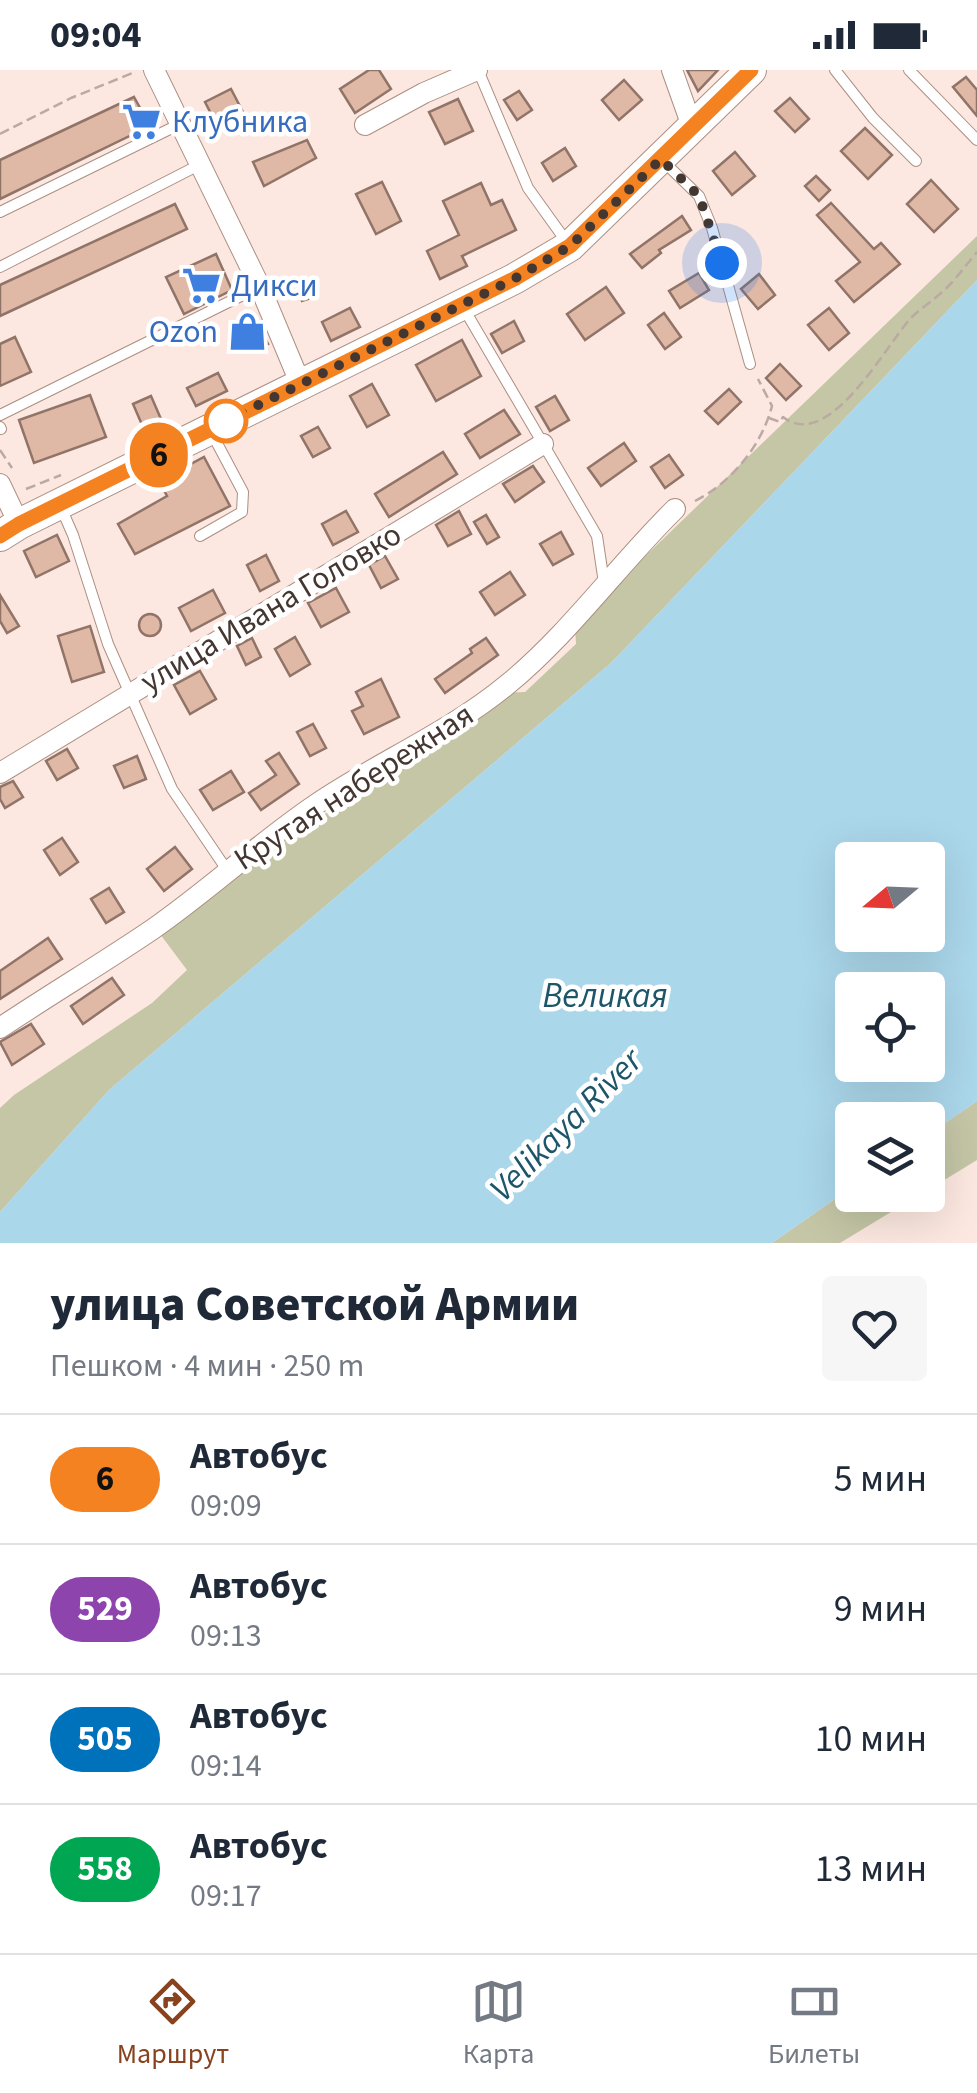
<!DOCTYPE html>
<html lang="ru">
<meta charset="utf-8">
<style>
:root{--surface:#fff;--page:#f6f6f7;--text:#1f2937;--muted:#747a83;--line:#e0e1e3;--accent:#88421d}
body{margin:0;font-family:"Source Sans 3",sans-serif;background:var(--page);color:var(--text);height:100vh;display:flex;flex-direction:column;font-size:38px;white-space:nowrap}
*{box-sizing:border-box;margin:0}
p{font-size:32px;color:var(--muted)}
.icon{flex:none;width:55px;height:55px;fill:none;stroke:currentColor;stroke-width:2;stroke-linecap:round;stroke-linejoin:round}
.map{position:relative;height:1173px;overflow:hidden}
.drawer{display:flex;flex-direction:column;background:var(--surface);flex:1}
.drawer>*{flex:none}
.badge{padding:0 20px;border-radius:32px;font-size:35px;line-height:65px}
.needle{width:65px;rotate:251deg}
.controls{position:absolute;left:835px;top:772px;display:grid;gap:20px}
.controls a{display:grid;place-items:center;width:110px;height:110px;border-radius:10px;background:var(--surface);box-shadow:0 10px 40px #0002;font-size:50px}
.you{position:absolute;width:50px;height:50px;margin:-25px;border:8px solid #fff;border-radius:50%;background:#1a73e8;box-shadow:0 0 0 15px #1a73e833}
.map>.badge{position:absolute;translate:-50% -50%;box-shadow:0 0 0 5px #fff}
.round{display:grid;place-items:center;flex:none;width:105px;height:105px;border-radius:10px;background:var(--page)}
.overview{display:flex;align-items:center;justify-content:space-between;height:170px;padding:0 50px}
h1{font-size:48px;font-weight:800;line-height:75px}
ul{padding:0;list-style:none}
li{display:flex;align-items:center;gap:30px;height:130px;padding:0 50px;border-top:2px solid var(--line)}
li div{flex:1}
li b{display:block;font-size:38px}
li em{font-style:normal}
li .badge{min-width:110px;font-weight:700;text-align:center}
.status{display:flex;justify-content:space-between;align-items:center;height:70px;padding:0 50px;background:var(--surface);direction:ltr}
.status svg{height:28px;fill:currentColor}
.tabs{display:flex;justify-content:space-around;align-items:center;height:140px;border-top:2px solid var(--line);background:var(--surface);font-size:28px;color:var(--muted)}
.tabs a{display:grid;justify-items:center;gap:5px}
.tabs .selected{color:var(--accent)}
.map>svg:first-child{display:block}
.green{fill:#c4c6a6}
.water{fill:#abd7eb;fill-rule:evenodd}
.building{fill:#e0b8a6;stroke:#907468;stroke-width:2.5}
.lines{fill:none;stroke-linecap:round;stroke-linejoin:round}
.lane-casing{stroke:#ac8f82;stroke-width:12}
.street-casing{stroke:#ac8f82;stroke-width:22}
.primary-casing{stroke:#ac8f82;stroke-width:32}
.path{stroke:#bba9a3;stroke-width:2.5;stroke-dasharray:10 5;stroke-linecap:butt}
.lane{stroke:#fff;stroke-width:10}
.street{stroke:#fff;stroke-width:20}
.primary{stroke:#fff;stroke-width:30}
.line-casing{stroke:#fff;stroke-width:22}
.line{stroke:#f58220;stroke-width:15}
.walk{stroke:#443732;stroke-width:10;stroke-dasharray:0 18}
.stop-dot{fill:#fff;stroke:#f58220;stroke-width:5}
.labels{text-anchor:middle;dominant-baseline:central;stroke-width:9;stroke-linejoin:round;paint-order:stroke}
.shop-label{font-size:32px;fill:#366cbe;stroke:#fff;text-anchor:start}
.street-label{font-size:32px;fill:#443732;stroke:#fff}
.water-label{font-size:35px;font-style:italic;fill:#1d556a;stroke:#fff}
</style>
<div class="status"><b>09:04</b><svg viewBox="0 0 49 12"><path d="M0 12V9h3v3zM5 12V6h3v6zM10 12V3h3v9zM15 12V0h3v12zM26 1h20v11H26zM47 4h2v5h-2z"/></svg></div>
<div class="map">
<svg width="977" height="1173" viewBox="0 0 977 1173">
<rect width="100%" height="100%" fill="#fce8e0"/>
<g class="green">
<polygon points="977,166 977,210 611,593 109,1020 0,1142 0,1038 14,1025 152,933 187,900 160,864 281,772 389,703 505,623 525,622 576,574 575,554"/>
<polygon points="977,1031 977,1090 928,1120 928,1065"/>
<polygon points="852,1117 852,1125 919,1125 840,1173 772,1173"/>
</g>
<path class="water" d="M977,210V1031L928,1065V1050H852V1117L772,1173H0V1142L109,1020L611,593ZM852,790H928V865H852ZM852,920H928V995H852Z"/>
<g class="building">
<polygon points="369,0 379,0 391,19 355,43 340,19"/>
<polygon points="687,0 718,0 698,21"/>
<polygon points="966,7 977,20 977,46 953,17"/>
<polygon points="624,10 642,30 619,50 602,30"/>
<polygon points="231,19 245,46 219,59 205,32"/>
<polygon points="519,21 532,40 517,50 504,30"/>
<polygon points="134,27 150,56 0,129 0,90"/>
<polygon points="790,28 809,49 795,62 775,41"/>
<polygon points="458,29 473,61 445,74 429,42"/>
<polygon points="865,58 892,85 868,109 841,81"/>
<polygon points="307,70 316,88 264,116 253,92"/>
<polygon points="565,78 576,96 553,111 542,93"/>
<polygon points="735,82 755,106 732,125 713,101"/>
<polygon points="816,106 830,120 819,131 805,116"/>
<polygon points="931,110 958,139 934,162 907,134"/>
<polygon points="382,112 401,151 376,164 356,124"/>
<polygon points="481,113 491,135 502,130 516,160 462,186 467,196 440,209 427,181 459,165 443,131"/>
<polygon points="831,133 874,179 881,173 900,194 854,232 836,211 860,192 817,145"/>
<polygon points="175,134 187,159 0,246 0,215"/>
<polygon points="682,146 691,160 659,180 661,183 642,198 630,184"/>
<polygon points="216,184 232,220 184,244 166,207"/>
<polygon points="699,203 709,220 680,238 669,221"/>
<polygon points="759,204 775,225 758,239 741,219"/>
<polygon points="311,208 317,226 302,231 296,213"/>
<polygon points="606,217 624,243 585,270 567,244"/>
<polygon points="350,238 360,257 331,271 322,252"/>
<polygon points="829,238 849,263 829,280 808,255"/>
<polygon points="664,243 681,267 665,279 648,255"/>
<polygon points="514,251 524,271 502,283 491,264"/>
<polygon points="257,253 268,274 253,281 243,260"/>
<polygon points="15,267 31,302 0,316 0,274"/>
<polygon points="462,270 481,306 436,331 416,295"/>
<polygon points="780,294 801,316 786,330 766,308"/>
<polygon points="218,303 227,321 196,336 187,318"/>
<polygon points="372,314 389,345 367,357 350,326"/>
<polygon points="729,319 741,332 718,354 705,341"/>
<polygon points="90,325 106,367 34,393 19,350"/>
<polygon points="151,326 161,349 143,357 133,334"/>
<polygon points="555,326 569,350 550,361 536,337"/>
<polygon points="504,340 520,364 480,388 465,364"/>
<polygon points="318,357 330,378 313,387 301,366"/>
<polygon points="624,373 636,391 601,416 588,398"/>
<polygon points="443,382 457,404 389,447 375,424"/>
<polygon points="669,385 683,405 665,418 651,397"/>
<polygon points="204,387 230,436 135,484 118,454 167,426 159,411"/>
<polygon points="533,396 544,412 515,432 503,414"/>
<polygon points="346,441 358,462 333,475 322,454"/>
<polygon points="459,441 471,464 448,476 436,455"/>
<polygon points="486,445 499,467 487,474 474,452"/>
<polygon points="561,462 573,484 553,495 540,474"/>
<polygon points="57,465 69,491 36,507 24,481"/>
<polygon points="266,485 279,511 260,521 247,495"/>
<polygon points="385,486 398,509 381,518 369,495"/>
<polygon points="510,502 525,525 495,545 480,522"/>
<polygon points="336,518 349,542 321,557 308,533"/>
<polygon points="213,520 225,543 191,561 179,538"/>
<polygon points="0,525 19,556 7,563 0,551"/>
<circle cx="150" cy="555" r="11"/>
<polygon points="90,556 104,602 72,612 58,566"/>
<polygon points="295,567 310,594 290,606 275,579"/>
<polygon points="252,568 261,587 246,595 237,576"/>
<polygon points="486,568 498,585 445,623 435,609 472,583 470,579"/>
<polygon points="200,601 216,629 190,644 174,615"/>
<polygon points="381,609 399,647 364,664 352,641 363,636 356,622"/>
<polygon points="313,654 326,678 310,686 297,662"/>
<polygon points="67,679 78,698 57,710 46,691"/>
<polygon points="279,683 299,714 261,740 249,723 276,705 266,691"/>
<polygon points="137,686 146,709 124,718 114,696"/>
<polygon points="231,701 244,722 213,740 200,720"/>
<polygon points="13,711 23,727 5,738 0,729 0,717"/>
<polygon points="62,768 78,792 60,805 44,780"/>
<polygon points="175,777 192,799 164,821 147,799"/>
<polygon points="109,818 124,842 106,853 91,829"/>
<polygon points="48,868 62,889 0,929 0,901"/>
<polygon points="112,908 124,925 83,954 71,936"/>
<polygon points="31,954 44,974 12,995 0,972"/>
</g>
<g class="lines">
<defs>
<g id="lane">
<polyline points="478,0 528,118 566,171"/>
<polyline points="835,0 873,48 916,91"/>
<polyline points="909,0 977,70"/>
<polyline points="664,92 699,126 712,158 750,294"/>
<polyline points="0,142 180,54"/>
<polyline points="0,197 199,95"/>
<polyline points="463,237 597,466 604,513"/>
<polyline points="0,345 259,217"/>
<polyline points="0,357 1,359"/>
<polyline points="62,440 73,465 108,574 172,719 227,800"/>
<polyline points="200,466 242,442 243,422 210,360"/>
</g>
<g id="street">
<polyline points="154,0 260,217 301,315"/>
<polyline points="672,0 693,59"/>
<polyline points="365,55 424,23 477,0"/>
<polyline points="0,414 19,454"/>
<polyline points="0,703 543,374"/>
<path d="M0,958C51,924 103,893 153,859C209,820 259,773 315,735C378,692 449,663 508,614C570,563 618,495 675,439"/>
</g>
<polyline id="primary" points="0,466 19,454 514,209 570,176 751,0"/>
</defs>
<use href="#lane" class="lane-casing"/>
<use href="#street" class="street-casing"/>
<use href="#primary" class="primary-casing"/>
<g class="path">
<polyline points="0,64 71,28 135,2"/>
<path d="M769,348L780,352L783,347C829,383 885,276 911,248C920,239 931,232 941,223C955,211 965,196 977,182"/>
<polyline points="0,380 12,398"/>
<polyline points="26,419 61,405"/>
<path d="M695,431C731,413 762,375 772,336L758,309"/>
</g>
<use href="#lane" class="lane"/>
<use href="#street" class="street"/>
<use href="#primary" class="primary"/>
</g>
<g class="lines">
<defs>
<polyline id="line" points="0,466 19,454 514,209 570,176 751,0"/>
</defs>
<use href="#line" class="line-casing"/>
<use href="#line" class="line"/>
<polyline class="walk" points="226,351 514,209 570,176 661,89 699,126 722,193"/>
</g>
<defs>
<symbol id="supermarket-bare" viewBox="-9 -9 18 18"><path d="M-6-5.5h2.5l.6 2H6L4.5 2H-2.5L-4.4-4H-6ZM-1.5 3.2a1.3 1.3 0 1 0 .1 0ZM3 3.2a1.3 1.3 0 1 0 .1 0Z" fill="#3f7fe0" stroke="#fff" stroke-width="2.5" paint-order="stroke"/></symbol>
<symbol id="shop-bare" viewBox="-9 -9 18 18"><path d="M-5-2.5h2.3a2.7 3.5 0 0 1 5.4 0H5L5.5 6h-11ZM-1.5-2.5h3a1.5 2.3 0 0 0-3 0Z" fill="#3f7fe0" stroke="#fff" stroke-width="2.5" paint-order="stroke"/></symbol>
</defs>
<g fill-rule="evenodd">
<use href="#supermarket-bare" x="114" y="24" width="55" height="55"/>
<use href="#supermarket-bare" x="174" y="188" width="55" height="55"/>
<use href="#shop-bare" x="220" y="234" width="55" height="55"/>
</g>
<circle class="stop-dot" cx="226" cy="351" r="20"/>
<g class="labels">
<g class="shop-label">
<text x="172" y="52">Клубника</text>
<text x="231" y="216">Дикси</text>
<text x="218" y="262" text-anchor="end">Ozon</text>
</g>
<g class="street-label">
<text transform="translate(271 538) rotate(-31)">улица Ивана Головко</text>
<text transform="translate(354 717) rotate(-33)">Крутая набережная</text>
</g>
<g class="water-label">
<text x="605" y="926">Великая</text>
<text transform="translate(566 1055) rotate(-45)">Velikaya River</text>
</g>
</g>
</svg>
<div class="controls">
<a><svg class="needle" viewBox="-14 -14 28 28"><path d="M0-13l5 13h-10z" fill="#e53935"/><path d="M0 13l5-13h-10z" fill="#747a83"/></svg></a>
<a><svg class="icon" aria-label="locate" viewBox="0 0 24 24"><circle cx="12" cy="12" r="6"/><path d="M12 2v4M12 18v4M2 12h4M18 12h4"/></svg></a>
<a><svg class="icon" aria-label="layers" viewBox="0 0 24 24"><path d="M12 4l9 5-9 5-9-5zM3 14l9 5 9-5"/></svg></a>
</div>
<div class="you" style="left:722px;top:193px"></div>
<b class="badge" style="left:159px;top:385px;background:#f58220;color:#111">6</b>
</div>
<section class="drawer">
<div class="overview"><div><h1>улица Советской Армии</h1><p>Пешком · 4 мин · 250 m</p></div><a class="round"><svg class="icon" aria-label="heart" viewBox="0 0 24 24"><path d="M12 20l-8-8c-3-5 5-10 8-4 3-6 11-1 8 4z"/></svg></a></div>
<ul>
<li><span class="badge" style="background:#f58220;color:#111">6</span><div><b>Автобус</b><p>09:09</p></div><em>5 мин</em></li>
<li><span class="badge" style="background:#8e44ad;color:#fff">529</span><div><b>Автобус</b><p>09:13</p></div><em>9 мин</em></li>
<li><span class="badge" style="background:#0072bc;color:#fff">505</span><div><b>Автобус</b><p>09:14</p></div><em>10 мин</em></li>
<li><span class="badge" style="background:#00a651;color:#fff">558</span><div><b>Автобус</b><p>09:17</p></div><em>13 мин</em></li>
</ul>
</section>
<nav class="tabs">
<a class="selected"><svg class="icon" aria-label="directions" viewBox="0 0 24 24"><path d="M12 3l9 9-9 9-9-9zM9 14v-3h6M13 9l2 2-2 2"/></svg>Маршрут</a>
<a><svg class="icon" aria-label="map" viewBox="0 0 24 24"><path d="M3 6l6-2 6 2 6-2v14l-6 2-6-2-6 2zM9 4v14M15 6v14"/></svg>Карта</a>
<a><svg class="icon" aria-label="tickets" viewBox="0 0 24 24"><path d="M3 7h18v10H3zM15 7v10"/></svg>Билеты</a>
</nav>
